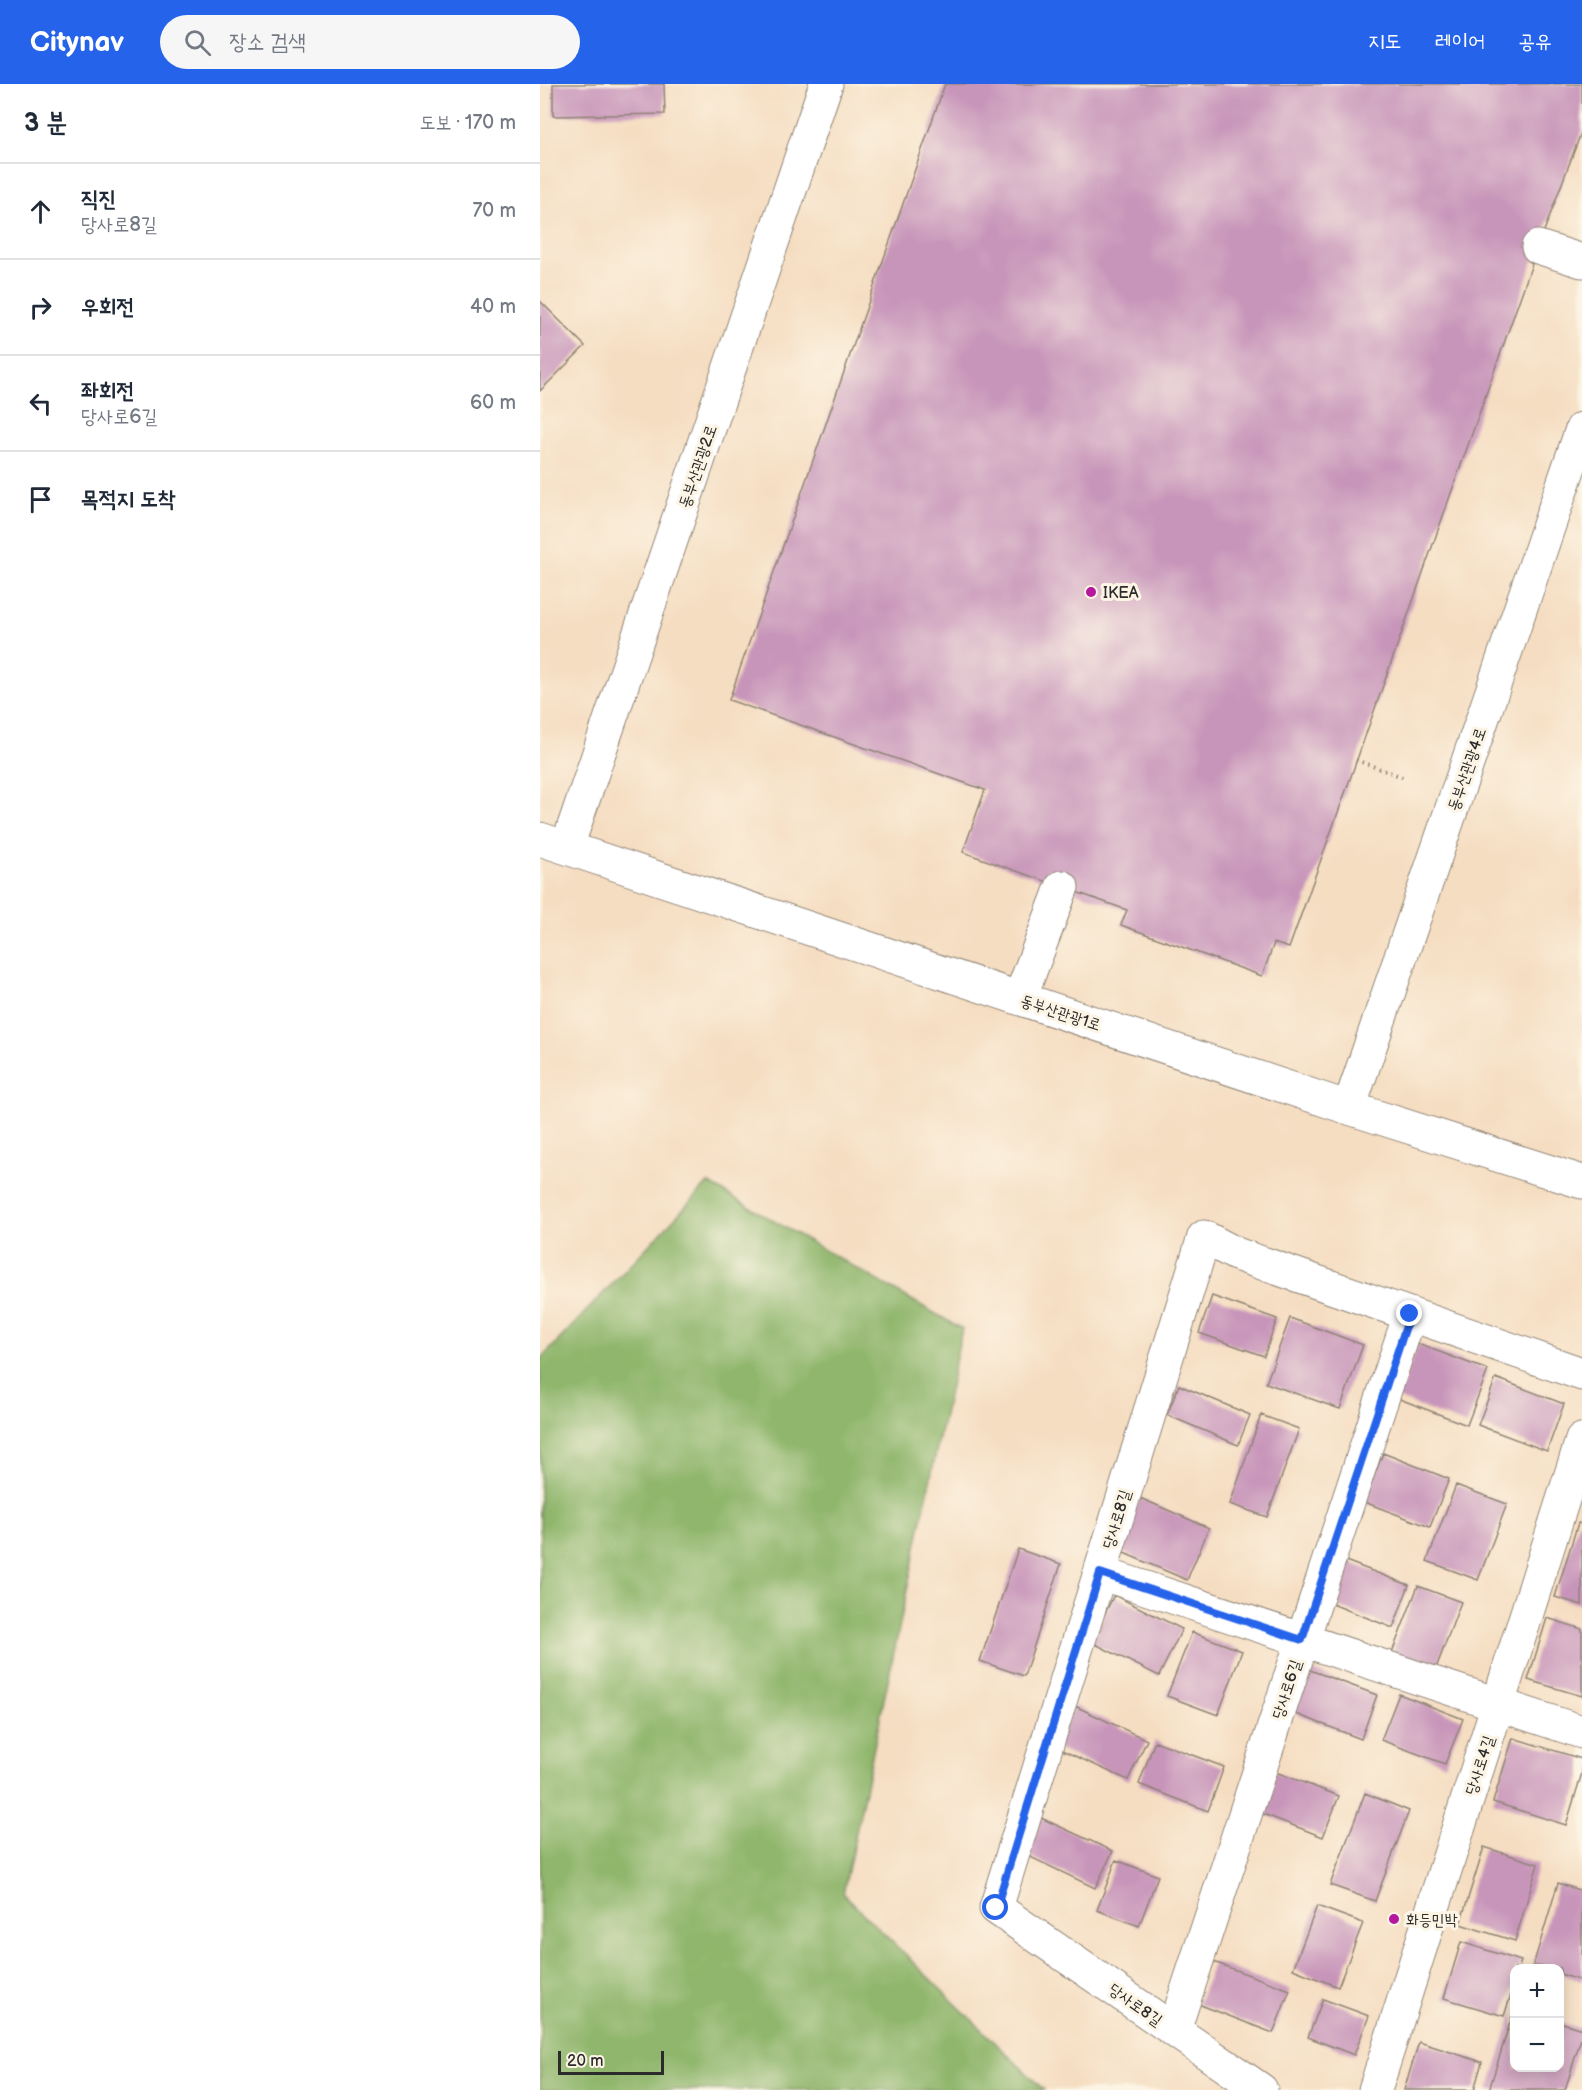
<!DOCTYPE html>
<html lang="ko">
<head>
<meta charset="utf-8">
<style>
	body { margin:0; font-family:"Balsamiq Sans","Poor Story",sans-serif; background:#f6f6f7; color:#1f2937 }
	.controls { position:absolute; right:18px; bottom:18px; display:grid; overflow:hidden; border-radius:12px; box-shadow:0 3px 15px #0003 }
	.controls button { width:54px; height:54px; display:grid; place-items:center; padding:0; border:0; border-bottom:2px solid #e0e1e3; background:#fff; color:#1f2937; font:30px sans-serif }
	.scale { position:absolute; left:18px; bottom:15px; width:106px; box-sizing:border-box; padding-left:6px; border:3px solid #2b2b2b; border-top:0; font-size:16px; line-height:21px; white-space:nowrap; color:#2b2b2b; -webkit-text-stroke:4px #fcf5e5; paint-order:stroke }
	.stop { position:absolute; width:18px; height:18px; margin:-14px; border:4px solid #2563eb; border-radius:50%; background:#fff }
	.stop.end { background:#2563eb; border-color:#fff; box-shadow:0 2px 6px #0008 }
	.list { margin:0; padding:0; list-style:none }
	h2 { display:flex; justify-content:space-between; align-items:center; height:78px; margin:0; padding:0 24px; font-size:26px }
	h2 small { font-size:20px; font-weight:400; color:#747a83 }
	.list li { display:grid; grid-template-columns:39px 1fr auto; gap:18px; align-items:center; box-sizing:border-box; height:96px; padding:0 24px; border-top:2px solid #e0e1e3 }
	.list b { display:block; font-size:22px; white-space:nowrap }
	.list p { margin:0; font-size:20px; white-space:nowrap; color:#747a83 }
	.list em { font-size:20px; font-style:normal; color:#747a83 }
	.icon { flex:none; width:33px; height:33px; fill:none; stroke:currentColor; stroke-width:2; stroke-linecap:round; stroke-linejoin:round }
	.map { position:relative; flex:none; width:1042px; height:2006px; overflow:hidden }
	header { display:flex; align-items:center; gap:36px; box-sizing:border-box; height:84px; padding:0 30px; background:#2563eb; color:#fff }
	header strong { font-size:28px }
	nav { display:flex; gap:33px; margin-inline-start:auto; font-size:21px }
	.search { width:420px; height:54px; background:#f6f6f7; display:flex; align-items:center; gap:15px; box-sizing:border-box; padding:0 21px; border-radius:33px; color:#747a83; font-size:22px }
	main { display:flex }
	aside { flex:1; background:#fff }
	.map>svg:first-child { display:block }
</style>
</head>
<body>
<header>
<strong>Citynav</strong>
<div class="search"><svg class="icon" aria-label="search" viewBox="0 0 24 24"><circle cx="10" cy="10" r="6"/><path d="M15 15l6 6"/></svg>장소 검색</div>
<nav><a>지도</a><a>레이어</a><a>공유</a></nav>
</header>
<main>
<aside>
<h2>3 분<small>도보 · 170 m</small></h2>
<ul class="list">
<li><svg class="icon" aria-label="ahead" viewBox="0 0 24 24"><path d="M12 20V5M6 11l6-6 6 6"/></svg><div><b>직진</b><p>당사로8길</p></div><em>70 m</em></li>
<li><svg class="icon" aria-label="right" viewBox="0 0 24 24"><path d="M7 20v-9h11M14 6l5 5-5 5"/></svg><div><b>우회전</b></div><em>40 m</em></li>
<li><svg class="icon" aria-label="left" viewBox="0 0 24 24"><path d="M17 20v-9H6M10 6l-5 5 5 5"/></svg><div><b>좌회전</b><p>당사로6길</p></div><em>60 m</em></li>
<li><svg class="icon" aria-label="arrive" viewBox="0 0 24 24"><path d="M6 21V4h12l-3 4 3 4H6"/></svg><div><b>목적지 도착</b></div></li>
</ul>
</aside>
<div class="map">
<svg width="1042" height="2006" viewBox="0 0 1042 2006">
	<rect width="100%" height="100%" fill="#fcf5e5"/>
	<filter id="ink" filterUnits="userSpaceOnUse"><feTurbulence type="fractalNoise" baseFrequency=".0167" numOctaves="2"/><feDisplacementMap in="SourceGraphic" scale="12" xChannelSelector="R" yChannelSelector="G"/><feConvolveMatrix kernelMatrix="1 2 1 2 8 2 1 2 1" color-interpolation-filters="sRGB"/></filter>
	<filter id="wash" filterUnits="userSpaceOnUse"><feTurbulence type="fractalNoise" baseFrequency=".008" numOctaves="4" result="noise"/><feDisplacementMap in="SourceGraphic" scale="24" xChannelSelector="R" yChannelSelector="G"/><feGaussianBlur stdDeviation="1.35" result="paint"/><feColorMatrix in="noise" values="0 0 0 0 0 0 0 0 0 0 0 0 0 0 0 0 0 1.4 0 .05"/><feComposite in="paint" operator="in"/></filter>
	<g filter="url(#wash)">
		<rect width="100%" height="100%" fill="#f5ddc1"/>
		<path fill="#8fb66c" stroke="#5d704c" stroke-width="1.5" d="M168 1099 422 1245 303 1810 504 2006H0V1276Z"/>
		<g id="blocks">
			<path fill="#c895ba" d="M13 0H124L125 30 13 32Z
				M405 0H1042V46L998 163 809 698 749 864 734 859 722 892 581 841 587 826 423 768 445 706 189 616Z
				M0 217 45 262 0 307Z
				M672 1212 737 1235 724 1272 659 1249Z
				M750 1234 823 1261 800 1325 726 1299Z
				M878 1260 948 1286 927 1341 857 1314Z
				M956 1294 1024 1320 1007 1367 938 1341Z
				M639 1301 710 1331 698 1361 627 1331Z
				M721 1331 759 1345 727 1433 690 1420Z
				M843 1369 909 1395 890 1443 824 1418Z
				M916 1401 967 1420 938 1496 887 1477Z
				M600 1414 669 1444 647 1496 577 1466Z
				M1038 1439 1042 1440V1521L1015 1513Z
				M478 1465 521 1480 484 1592 440 1577Z
				M803 1476 869 1501 853 1544 787 1518Z
				M878 1502 921 1518 895 1587 851 1571Z
				M574 1511 642 1545 619 1592 551 1558Z
				M1007 1534 1042 1545V1612L988 1596Z
				M652 1548 702 1567 678 1631 627 1612Z
				M762 1583 837 1611 821 1655 746 1626Z
				M859 1610 923 1635 905 1680 841 1656Z
				M535 1622 607 1656 588 1696 515 1663Z
				M973 1654 1042 1675V1689L1026 1741 953 1718Z
				M615 1657 684 1683 668 1727 599 1700Z
				M733 1687 799 1712 783 1753 718 1728Z
				M825 1709 869 1727 835 1817 790 1801Z
				M501 1734 573 1767 555 1804 484 1770Z
				M944 1763 998 1780 975 1857 920 1840Z
				M576 1776 618 1792 599 1842 557 1826Z
				M1018 1799 1042 1807V1897L1020 1890V1884L993 1882Z
				M777 1822 823 1839 798 1903 753 1885Z
				M921 1858 981 1877 979 1884H975V1899L964 1932 904 1914Z
				M674 1878 750 1906 733 1949 658 1920Z
				M783 1915 829 1932 814 1971 768 1953Z
				M974 1926 975 1984H1020V1938L1042 1945V1951L1025 2006H949Z
				M879 1958 942 1978 934 2006H864Z"/>
		</g>
	</g>
	<g filter="url(#ink)">
		<use href="#blocks" fill-opacity="0" stroke="#908476" stroke-width="1.5"/>
		<g fill="none" stroke-linecap="round" stroke-linejoin="round">
			<g stroke="#908476" stroke-width="35">
				<path id="minor" d="M998 163 1042 177
					M0 755 809 1024 1042 1098
					M27 763 286 0
					M480 914 522 803
					M809 1024 1042 345
					M560 1489 1042 1648
					M634 1946 870 1230
					M721 2006 456 1824 664 1153 696 1170 1042 1290
					M835 2006 1042 1356"/>
			</g>
			<path stroke="#908476" stroke-width="4" stroke-dasharray="1.5 4.5" stroke-linecap="butt" d="M816 676 865 694"/>
			<use href="#minor" stroke="#fff" stroke-width="33"/>
		</g>
	</g>
	<g fill="none" stroke-linecap="round" stroke-linejoin="round" filter="url(#ink)">
		<path stroke="#2563eb" stroke-width="8" d="M456 1824 560 1489 762 1556 870 1230"/>
	</g>
	<g fill="#b5179e" stroke="#fcf5e5" stroke-width="2">
		<circle cx="551" cy="508" r="6"/>
		<circle cx="854" cy="1835" r="6"/>
	</g>
	<g text-anchor="middle" stroke-width="6" stroke-linejoin="round" paint-order="stroke">
		<g font-size="16" fill="#2b2b2b" stroke="#fcf5e5">
			<text transform="translate(157 382) rotate(-71)" y="6">동부산관광2로</text>
			<text transform="translate(926 685) rotate(-71)" y="6">동부산관광4로</text>
			<text transform="translate(521 928) rotate(18)" y="6">동부산관광1로</text>
			<text transform="translate(576 1435) rotate(-73)" y="6">당사로8길</text>
			<text transform="translate(746 1605) rotate(-72)" y="6">당사로6길</text>
			<text transform="translate(939 1681) rotate(-72)" y="6">당사로4길</text>
			<text transform="translate(596 1920) rotate(35)" y="6">당사로8길</text>
		</g>
		<g font-size="16" fill="#2b2b2b" stroke="#fcf5e5" text-anchor="start">
			<text x="563" y="514">IKEA</text>
			<text x="866" y="1841">화등민박</text>
		</g>
	</g>
</svg>
<div class="controls">
<button>+</button>
<button>−</button>
</div>
<div class="scale">20 m</div>
<div class="stop" style="left:456px;top:1824px"></div>
<div class="stop end" style="left:870px;top:1230px"></div>
</div>
</main>
</body>
</html>
